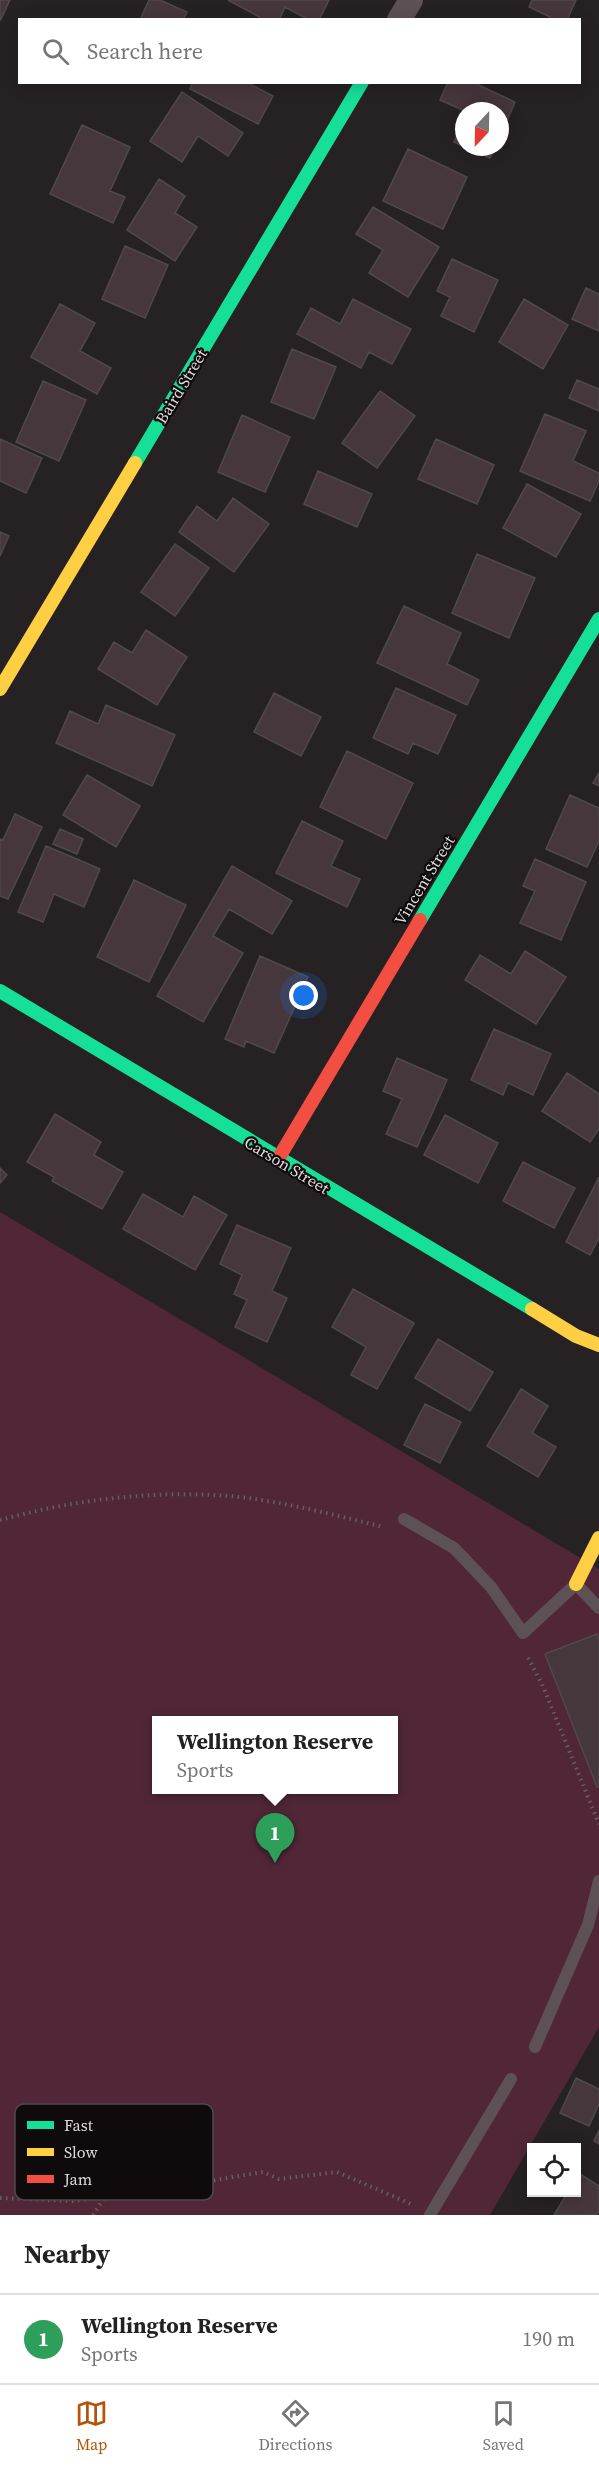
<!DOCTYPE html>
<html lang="en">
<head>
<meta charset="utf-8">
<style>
	body { margin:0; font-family:"Source Serif 4",serif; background:#f2f2f2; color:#222 }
	.controls { position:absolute; right:18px; bottom:18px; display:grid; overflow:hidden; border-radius:0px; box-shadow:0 3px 15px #0003 }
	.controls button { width:54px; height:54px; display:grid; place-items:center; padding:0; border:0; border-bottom:2px solid #e0e0e0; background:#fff; color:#222; font:30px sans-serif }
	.compass { position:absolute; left:455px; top:102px; width:54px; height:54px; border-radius:50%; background:#fff; box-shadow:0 3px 15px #0003; rotate:202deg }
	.you { position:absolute; left:304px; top:996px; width:21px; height:21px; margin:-15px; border:4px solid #fff; border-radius:50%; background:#1a73e8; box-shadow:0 0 0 9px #1a73e833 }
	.badge { display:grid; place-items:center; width:39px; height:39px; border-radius:50%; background:#b45309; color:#fff; font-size:20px; font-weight:700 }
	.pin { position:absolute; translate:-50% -50px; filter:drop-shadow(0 2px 3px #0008) }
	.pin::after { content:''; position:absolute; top:32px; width:21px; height:18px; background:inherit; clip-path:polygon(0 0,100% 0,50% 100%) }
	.popup { position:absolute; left:152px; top:1716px; width:246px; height:78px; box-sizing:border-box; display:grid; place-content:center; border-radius:0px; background:#fff; filter:drop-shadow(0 2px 4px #0005); font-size:20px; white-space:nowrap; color:#767676 }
	.popup b { font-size:22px; color:#222 }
	.popup::after { content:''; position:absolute; left:50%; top:100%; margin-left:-12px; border:12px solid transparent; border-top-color:#fff }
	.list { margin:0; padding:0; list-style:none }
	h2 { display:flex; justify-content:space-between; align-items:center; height:78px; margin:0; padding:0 24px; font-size:26px }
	h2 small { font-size:20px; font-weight:400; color:#767676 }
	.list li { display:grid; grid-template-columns:39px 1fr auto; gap:18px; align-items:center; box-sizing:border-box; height:90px; padding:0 24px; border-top:2px solid #e0e0e0 }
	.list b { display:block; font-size:22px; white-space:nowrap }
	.list p { margin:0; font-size:20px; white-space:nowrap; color:#767676 }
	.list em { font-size:20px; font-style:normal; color:#767676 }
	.icon { flex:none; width:33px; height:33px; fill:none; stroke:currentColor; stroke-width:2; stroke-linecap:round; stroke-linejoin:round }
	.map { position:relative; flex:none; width:599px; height:2215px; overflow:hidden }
	.search { position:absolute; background:#fff; box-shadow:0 3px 15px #0003; left:18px; right:18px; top:18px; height:66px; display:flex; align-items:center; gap:15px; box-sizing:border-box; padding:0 21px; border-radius:0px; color:#767676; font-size:22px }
	.sheet { height:168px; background:#fff }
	nav { display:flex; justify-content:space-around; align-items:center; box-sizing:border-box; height:84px; border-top:2px solid #e0e0e0; background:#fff; font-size:16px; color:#767676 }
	nav a { display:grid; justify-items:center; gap:3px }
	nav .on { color:#b45309 }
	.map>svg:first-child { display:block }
</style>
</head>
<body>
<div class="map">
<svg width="599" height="2215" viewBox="0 0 599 2215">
	<rect width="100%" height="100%" fill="#262223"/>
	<path fill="#512737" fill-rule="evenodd" d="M0 1212 599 1569V2027L490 2215H0ZM156 1720H394V1790H156Z"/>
	<path fill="#46373d" stroke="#4e4a4b" stroke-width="1.5" d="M0 0H10L0 21Z
		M149 0H160L187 12 183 20H140Z
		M228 0H329L319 20H309L285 7 279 20H265Z
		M532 0H576L567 20H556L529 7Z
		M193 82H246L273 96 258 124 190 89Z
		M448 82H472L515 102 500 137V111H465L440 100Z
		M182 92 243 133 228 156 198 136 182 162 150 141Z
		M464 120V147L454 142Z
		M82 125 130 147 110 191 125 197 113 223 50 194Z
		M465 147H495L490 158Z
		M408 149 467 177 443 229 383 201Z
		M159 179 185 196 175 213 197 227 175 261 127 230Z
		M373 207 439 247 408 297 369 273 383 250 356 234Z
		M125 246 168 265 145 318 102 299Z
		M452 259 498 280 474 332 441 316 450 297 437 291Z
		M586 288 599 294V331L572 319Z
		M353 299 411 329 392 364 369 352 361 368 297 334 311 308 340 324Z
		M524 299 568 325 543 369 499 342Z
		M60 304 95 323 80 351 111 368 97 394 31 357Z
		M292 349 336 367 314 419 271 402Z
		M577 380 599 389V411L569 398Z
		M43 381 86 400 59 461 16 442Z
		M380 391 415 416 377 468 342 443Z
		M545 414 586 431 573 461 599 473V481L590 501 520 471Z
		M242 415 290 437 265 492 218 472Z
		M0 439 42 458 26 493 0 481Z
		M436 439 494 465 477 504 418 479Z
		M318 471 372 494 357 527 304 504Z
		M527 484 581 514 556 557 503 528Z
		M233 498 269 524 234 572 179 532 197 506 217 521Z
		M0 532 9 536 0 556Z
		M175 544 209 568 175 616 141 592Z
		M477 554 535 578 509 638 452 613Z
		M404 606 461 633 447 664 479 680 467 705 377 663Z
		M146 630 187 657 157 705 98 669 114 642 132 653Z
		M396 688 456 715 438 754 413 743 408 754 373 738Z
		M274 693 321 717 301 756 254 732Z
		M106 705 175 735 152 786 56 743 70 711 98 724Z
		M347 751 413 783 386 839 320 807Z
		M599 773V786L593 783Z
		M87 775 140 806 116 847 63 815Z
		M570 795 599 808V841L587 867 546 849Z
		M15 814 42 827 8 899 0 896V839L3 840Z
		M302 821 343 841 331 866 360 879 347 907 276 873Z
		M60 829 83 839 77 854 53 844Z
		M46 846 100 869 84 907 54 894 43 922 18 912Z
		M535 859 586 882 561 940 520 923 535 891 523 886Z
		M232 866 292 901 272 934 229 909 213 936 243 953 203 1022 157 996Z
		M134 880 186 905 149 982 97 957Z
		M525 951 566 977 536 1024 465 980 480 955 511 974Z
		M260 956 308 977 274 1053 246 1041 244 1047 225 1039Z
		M494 1029 551 1054 533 1095 508 1083 503 1095 471 1080Z
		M397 1058 447 1080 417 1147 386 1134 402 1099 383 1091Z
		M567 1073 599 1094V1129L590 1142 542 1111Z
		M55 1114 101 1142 94 1155 123 1172 102 1209 52 1181 54 1177 27 1162Z
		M445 1115 498 1143 478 1183 424 1155Z
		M523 1162 575 1188 554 1228 503 1201Z
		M0 1168 7 1175 0 1183Z
		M599 1177V1238L590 1255 566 1242Z
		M143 1194 183 1217 194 1196 227 1215 195 1270 123 1229Z
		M237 1225 291 1248 272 1291 287 1298 267 1342 235 1327 247 1300 234 1294 242 1275 220 1264Z
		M353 1289 414 1323 377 1389 351 1375 366 1347 332 1327Z
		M438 1339 493 1372 470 1411 415 1378Z
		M521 1389 548 1406 532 1433 556 1447 538 1477 487 1446Z
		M425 1404 461 1422 440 1463 404 1445Z
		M597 1634 599 1639V1787H597L545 1654Z
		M576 2078 599 2089V2104L589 2126 560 2113Z
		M599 2130V2144L594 2141Z
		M580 2174 599 2186V2211L596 2215H554L568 2192H576V2180Z"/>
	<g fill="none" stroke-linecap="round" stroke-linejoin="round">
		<path stroke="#655f61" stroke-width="4" stroke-dasharray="1.5 4.5" stroke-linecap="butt" d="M0 1520C77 1499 160 1489 240 1497 288 1503 336 1515 383 1527
			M528 1658 542 1684 599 1824
			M0 2198 74 2201 104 2197
			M93 2215 105 2197 134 2190 174 2187 263 2172 279 2179 337 2172 411 2204"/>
		<path stroke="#5c5255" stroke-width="12" d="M404 1519 454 1548 491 1587 523 1633 576 1584 599 1608
			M535 2047 588 1925 599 1881
			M430 2215 511 2079"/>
		<path stroke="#5c5255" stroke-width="24" d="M399 20 411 0"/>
		<path stroke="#16e098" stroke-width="14" d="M135 463 362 82
			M420 920 599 619
			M0 991 532 1309"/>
		<path stroke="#ffcf43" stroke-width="14" d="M0 689 135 463
			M532 1309 576 1336 599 1345
			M576 1584 599 1538"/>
		<path stroke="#f24e42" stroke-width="14" d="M278 1159 420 920"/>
	</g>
	<g text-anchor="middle" stroke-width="4.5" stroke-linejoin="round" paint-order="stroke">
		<g font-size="16" fill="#dfd9db" stroke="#0f0b0c">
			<text transform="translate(181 386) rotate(-59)" y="6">Baird Street</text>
			<text transform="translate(424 880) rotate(-59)" y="6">Vincent Street</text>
			<text transform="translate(287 1165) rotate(31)" y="6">Carson Street</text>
		</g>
	</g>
	<rect x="15" y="2104" width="198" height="96" rx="9" fill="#0f0b0c" stroke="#4d494a" stroke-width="1.5"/>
	<rect x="27" y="2121" width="27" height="8" fill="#16e098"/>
	<rect x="27" y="2148" width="27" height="8" fill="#ffcf43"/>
	<rect x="27" y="2175" width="27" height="8" fill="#f24e42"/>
	<g font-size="16" fill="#dfd9db">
		<text x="64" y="2131">Fast</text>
		<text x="64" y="2158">Slow</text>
		<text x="64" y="2185">Jam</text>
	</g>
</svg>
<div class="controls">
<button><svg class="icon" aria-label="locate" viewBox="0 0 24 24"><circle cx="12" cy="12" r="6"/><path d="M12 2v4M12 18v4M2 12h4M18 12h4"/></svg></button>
</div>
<svg class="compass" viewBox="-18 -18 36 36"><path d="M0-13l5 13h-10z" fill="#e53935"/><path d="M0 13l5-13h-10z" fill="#767676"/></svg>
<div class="you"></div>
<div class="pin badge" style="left:275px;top:1863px;background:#2e9e5b">1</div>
<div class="popup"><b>Wellington Reserve</b>Sports</div>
<div class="search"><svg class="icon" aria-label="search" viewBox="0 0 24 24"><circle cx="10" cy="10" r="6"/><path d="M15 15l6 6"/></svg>Search here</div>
</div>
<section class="sheet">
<h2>Nearby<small></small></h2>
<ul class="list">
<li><span class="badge" style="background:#2e9e5b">1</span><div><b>Wellington Reserve</b><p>Sports</p></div><em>190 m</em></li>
</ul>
</section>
<nav>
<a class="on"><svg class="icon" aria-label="map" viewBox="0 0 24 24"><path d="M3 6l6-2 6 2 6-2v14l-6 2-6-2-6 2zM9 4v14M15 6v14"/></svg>Map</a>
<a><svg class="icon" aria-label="directions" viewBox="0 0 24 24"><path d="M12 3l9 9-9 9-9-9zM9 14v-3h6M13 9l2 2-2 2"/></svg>Directions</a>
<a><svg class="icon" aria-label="saved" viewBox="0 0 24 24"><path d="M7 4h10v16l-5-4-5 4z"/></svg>Saved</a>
</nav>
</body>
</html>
